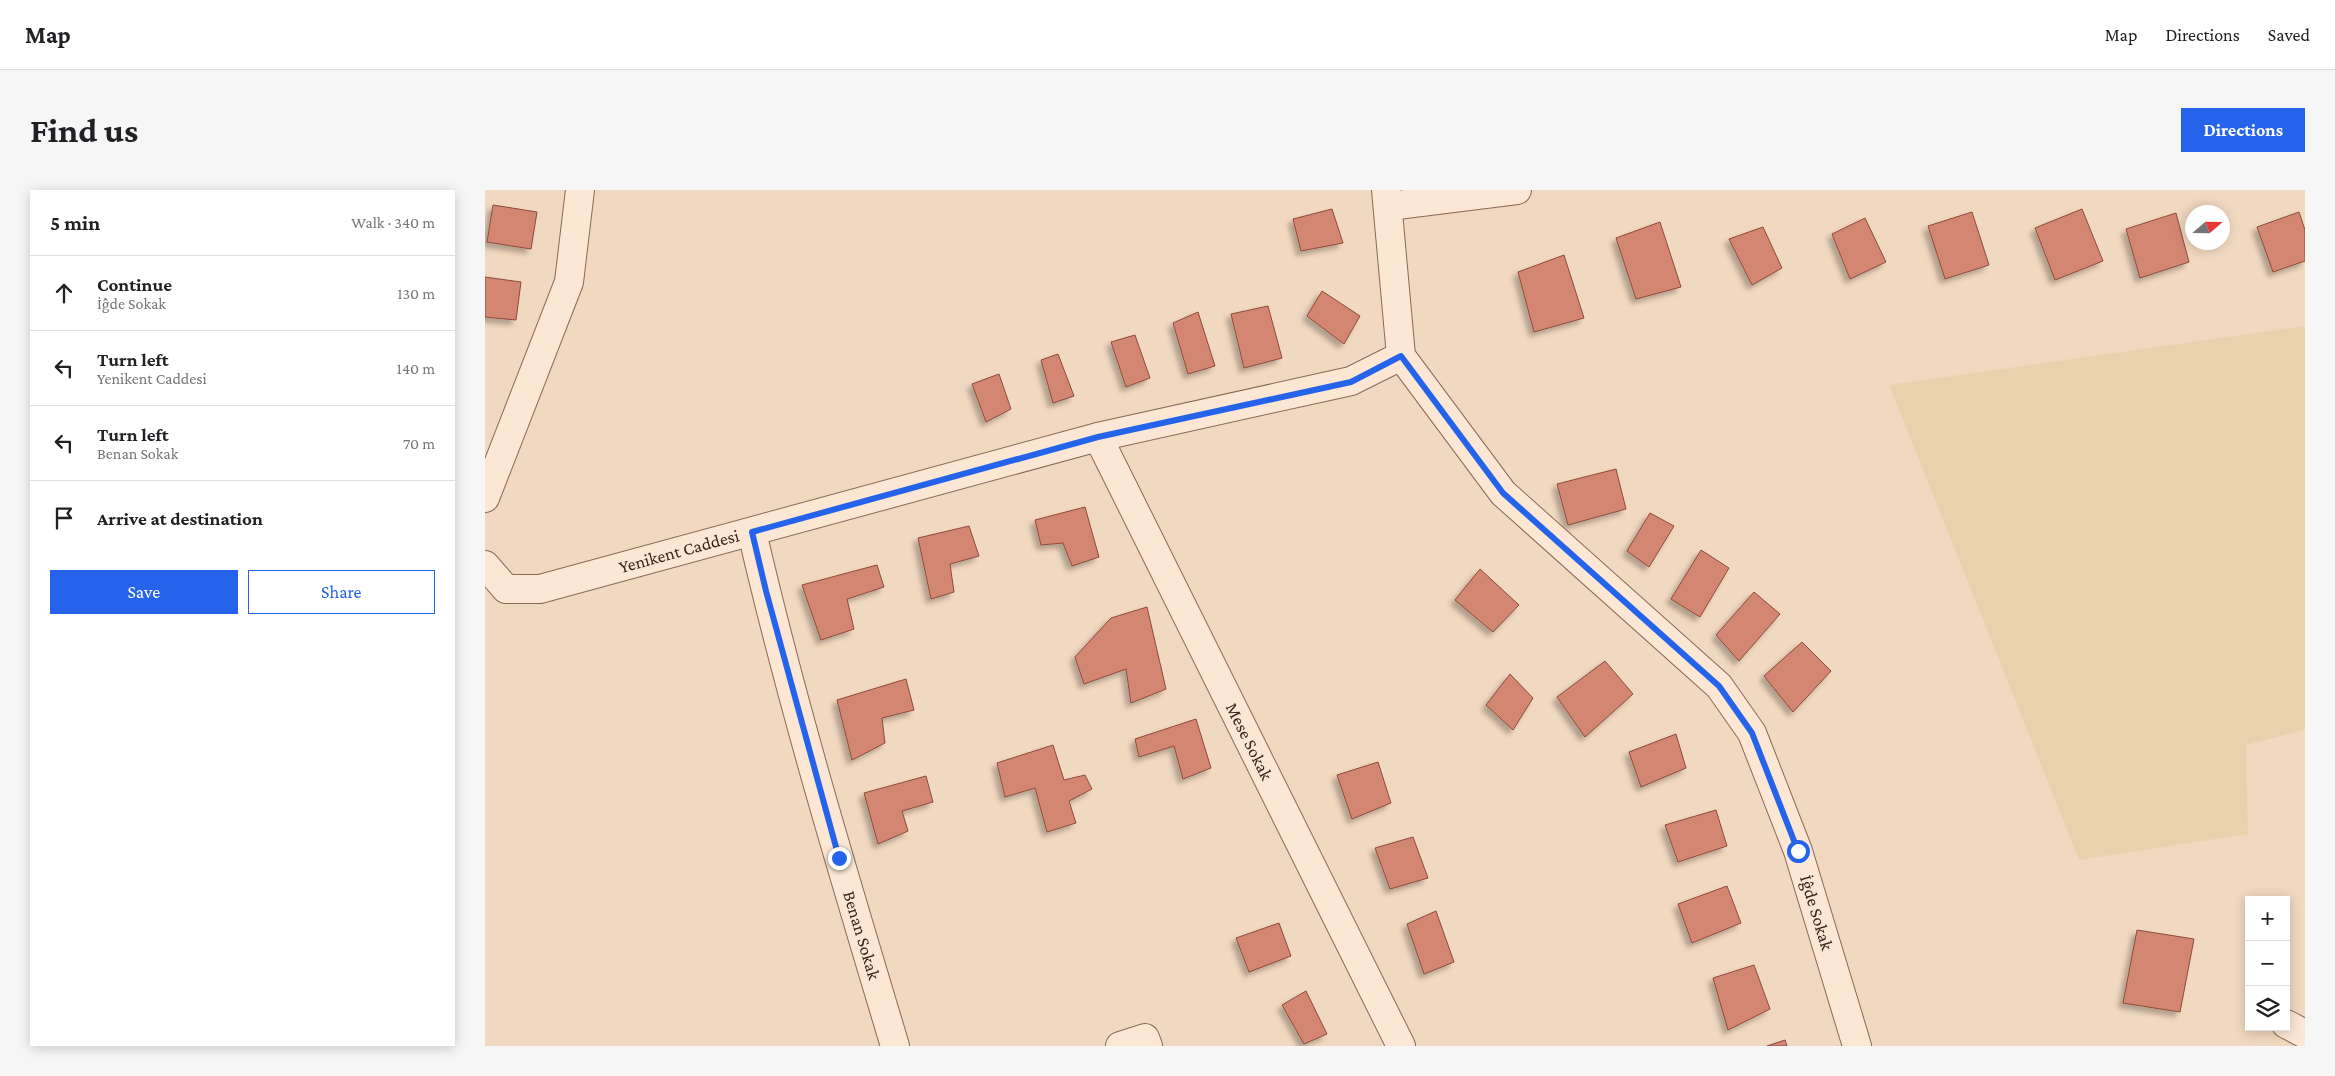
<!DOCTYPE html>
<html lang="en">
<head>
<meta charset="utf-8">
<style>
	body { margin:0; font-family:"Crimson Pro",serif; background:#f6f6f6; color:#202124 }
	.controls { position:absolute; right:15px; bottom:15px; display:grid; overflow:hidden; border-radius:0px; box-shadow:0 2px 12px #0003 }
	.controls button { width:45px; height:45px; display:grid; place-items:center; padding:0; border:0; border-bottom:1px solid #e0e0e0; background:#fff; color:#202124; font:25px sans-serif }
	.compass { position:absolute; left:1700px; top:15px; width:45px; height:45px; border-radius:50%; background:#fff; box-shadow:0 2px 12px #0003; rotate:70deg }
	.stop { position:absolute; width:15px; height:15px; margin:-11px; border:4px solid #2563eb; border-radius:50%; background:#fff }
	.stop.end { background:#2563eb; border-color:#fff; box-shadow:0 1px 5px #0008 }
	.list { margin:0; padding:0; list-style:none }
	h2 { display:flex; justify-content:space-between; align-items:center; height:65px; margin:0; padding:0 20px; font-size:21px }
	h2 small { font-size:16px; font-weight:400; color:#757577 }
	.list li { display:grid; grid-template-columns:32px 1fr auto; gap:15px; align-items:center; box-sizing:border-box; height:75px; padding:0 20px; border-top:1px solid #e0e0e0 }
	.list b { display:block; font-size:19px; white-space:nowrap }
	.list p { margin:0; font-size:16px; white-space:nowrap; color:#757577 }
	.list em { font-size:16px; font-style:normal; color:#757577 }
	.actions { display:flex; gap:10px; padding:15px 20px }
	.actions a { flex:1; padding:11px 0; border:1px solid #2563eb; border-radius:0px; text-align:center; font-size:18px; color:#2563eb }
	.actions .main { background:#2563eb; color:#fff }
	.icon { flex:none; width:28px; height:28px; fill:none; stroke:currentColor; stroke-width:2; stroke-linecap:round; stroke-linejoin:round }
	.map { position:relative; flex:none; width:1820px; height:856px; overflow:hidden; border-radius:0px }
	header { display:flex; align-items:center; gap:30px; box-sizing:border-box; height:70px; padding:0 25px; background:#fff; border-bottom:1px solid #e0e0e0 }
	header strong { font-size:24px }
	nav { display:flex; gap:28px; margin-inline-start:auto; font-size:18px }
	.intro { display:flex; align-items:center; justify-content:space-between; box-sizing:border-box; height:120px; padding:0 30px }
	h1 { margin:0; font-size:35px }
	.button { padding:12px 22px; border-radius:0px; background:#2563eb; color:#fff; font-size:18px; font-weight:700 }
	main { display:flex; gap:30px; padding:0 30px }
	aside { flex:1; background:#fff; border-radius:0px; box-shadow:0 2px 12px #0003 }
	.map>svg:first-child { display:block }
</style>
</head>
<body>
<header>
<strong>Map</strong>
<nav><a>Map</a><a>Directions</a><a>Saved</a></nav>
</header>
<div class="intro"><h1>Find us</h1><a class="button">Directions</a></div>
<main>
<aside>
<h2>5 min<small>Walk · 340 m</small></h2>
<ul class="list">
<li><svg class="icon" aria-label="ahead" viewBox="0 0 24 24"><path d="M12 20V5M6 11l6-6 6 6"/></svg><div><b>Continue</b><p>İĝde Sokak</p></div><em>130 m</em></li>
<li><svg class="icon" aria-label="left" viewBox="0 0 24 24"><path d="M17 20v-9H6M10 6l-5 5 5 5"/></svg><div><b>Turn left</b><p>Yenikent Caddesi</p></div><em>140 m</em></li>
<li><svg class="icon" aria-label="left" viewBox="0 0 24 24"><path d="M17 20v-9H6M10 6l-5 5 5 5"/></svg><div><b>Turn left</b><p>Benan Sokak</p></div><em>70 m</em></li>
<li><svg class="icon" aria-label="arrive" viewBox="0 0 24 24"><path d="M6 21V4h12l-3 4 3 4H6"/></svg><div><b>Arrive at destination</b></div></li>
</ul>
<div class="actions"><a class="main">Save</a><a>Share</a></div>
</aside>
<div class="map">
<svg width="1820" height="856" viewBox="0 0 1820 856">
	<defs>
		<filter id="shadow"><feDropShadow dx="-4.5" dy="4.5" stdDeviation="2.5" flood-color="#0004"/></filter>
	</defs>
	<rect width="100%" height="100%" fill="#f1d8c0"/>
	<path fill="#e8d2ad" d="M1820 136V540L1761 555 1763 644 1594 670 1404 195Z"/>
	<path fill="#d38773" stroke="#8d4a3a" filter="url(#shadow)" d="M8 15 52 22 46 59 2 52Z
		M847 19 858 53 816 61 808 29Z
		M1597 19 1618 71 1570 90 1550 38Z
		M1487 22 1504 75 1460 89 1443 36Z
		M1814 22 1820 40V71L1788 82 1772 37Z
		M1691 23 1704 72 1655 88 1641 39Z
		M1380 28 1401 72 1365 89 1347 44Z
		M1175 32 1196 97 1151 109 1131 48Z
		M1278 37 1297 78 1267 95 1244 49Z
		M1079 65 1099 128 1049 142 1033 82Z
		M0 87 36 92 31 130 0 127Z
		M837 101 875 126 859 154 822 126Z
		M783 116 797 168 759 178 746 124Z
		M713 122 730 176 703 184 688 133Z
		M650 145 665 188 641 197 626 152Z
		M573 164 589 206 568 213 556 170Z
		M514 184 526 219 501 232 487 194Z
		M1131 279 1141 319 1083 335 1072 294Z
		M600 317 614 367 587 376 578 353 556 355 550 330Z
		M1165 323 1189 336 1164 377 1142 361Z
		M484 336 494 366 465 374 469 402 446 409 433 348Z
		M1216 360 1244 378 1215 427 1186 409Z
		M392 375 399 397 362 409 369 439 336 450 317 395Z
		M995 379 1034 415 1008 442 970 410Z
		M1269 402 1295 424 1254 471 1231 445Z
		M662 417 681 499 646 513 641 479 599 494 590 467 626 428Z
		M1317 452 1346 481 1308 522 1279 486Z
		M1120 471 1148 504 1100 547 1072 507Z
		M1025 484 1048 508 1028 540 1001 515Z
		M421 489 429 520 397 528 400 553 367 570 352 510Z
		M711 529 726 578 698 589 689 556 654 567 650 549Z
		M1191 544 1201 578 1156 597 1144 562Z
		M568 555 579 590 600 585 607 599 584 611 591 633 562 642 550 598 520 607 512 573Z
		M893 572 906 613 867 629 852 585Z
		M441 586 448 612 417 621 423 641 393 654 379 603Z
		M1231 620 1242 656 1193 672 1180 635Z
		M928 647 943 688 905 699 890 658Z
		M1242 696 1256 733 1207 753 1193 714Z
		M951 721 969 772 939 784 922 734Z
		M794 733 806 766 764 782 751 748Z
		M1652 740 1709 749 1695 822 1638 813Z
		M1269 775 1285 819 1243 840 1228 788Z
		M821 801 842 844 819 854 797 815Z
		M1300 850 1302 856H1282Z"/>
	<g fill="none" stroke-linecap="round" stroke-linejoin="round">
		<g stroke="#8c6857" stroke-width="30">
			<g id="minor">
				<path d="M901 0 916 166"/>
				<path d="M904 16 1032 0"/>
				<path id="s1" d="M916 166 1018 303 1234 496 1267 543 1313 661 1372 856"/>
				<path id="s2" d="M613 247 916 856"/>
				<path d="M0 308 84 92 95 0"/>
				<path id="s3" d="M267 342C307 515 359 686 410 856"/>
				<path id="s4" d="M0 375 21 399H55L613 247 866 191 916 166"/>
				<path d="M1801 834 1820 844"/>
				<path d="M635 856 660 848 663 856"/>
			</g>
		</g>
		<use href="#minor" stroke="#fbe7d4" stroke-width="28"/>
	</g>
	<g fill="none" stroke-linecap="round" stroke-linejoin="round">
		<path stroke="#2563eb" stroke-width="6" d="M354 668 281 401 267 342 613 247 866 192 916 166 1018 303 1234 496 1267 543 1313 661"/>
	</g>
	<g text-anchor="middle" stroke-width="4.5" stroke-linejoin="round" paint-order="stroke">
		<g font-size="18" fill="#3b241c" stroke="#f8e4d1">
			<text dy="6" stroke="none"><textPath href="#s4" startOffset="210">Yenikent Caddesi</textPath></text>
			<text dy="6" stroke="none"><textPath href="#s2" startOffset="340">Mese Sokak</textPath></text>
			<text dy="6" stroke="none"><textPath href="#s1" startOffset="709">İĝde Sokak</textPath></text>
			<text dy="6" stroke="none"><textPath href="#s3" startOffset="418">Benan Sokak</textPath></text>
		</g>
	</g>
</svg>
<div class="controls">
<button>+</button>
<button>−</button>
<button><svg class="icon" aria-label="layers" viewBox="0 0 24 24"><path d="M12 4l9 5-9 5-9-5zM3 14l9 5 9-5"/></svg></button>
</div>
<svg class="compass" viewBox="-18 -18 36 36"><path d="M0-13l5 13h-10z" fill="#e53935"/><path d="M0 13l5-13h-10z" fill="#757577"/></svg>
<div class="stop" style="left:1313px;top:661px"></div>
<div class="stop end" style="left:354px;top:668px"></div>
</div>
</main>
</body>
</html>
